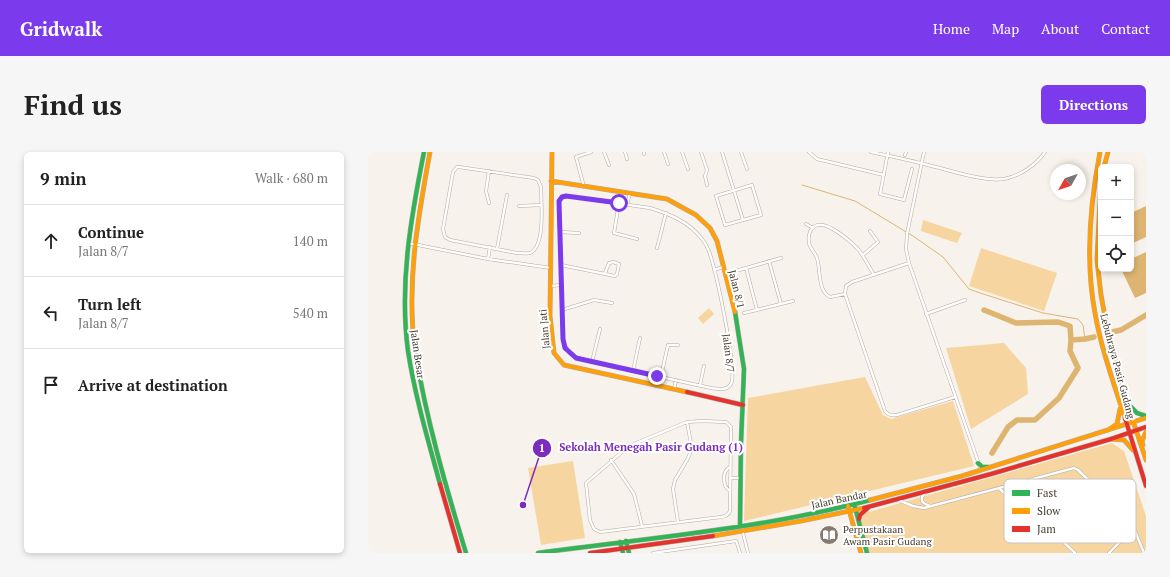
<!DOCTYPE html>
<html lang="en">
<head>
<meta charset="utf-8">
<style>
	body { margin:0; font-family:"PT Serif",serif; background:#f6f6f6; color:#222 }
	.controls { position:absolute; right:12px; top:12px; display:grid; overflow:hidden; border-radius:6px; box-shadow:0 2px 6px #0003 }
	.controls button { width:36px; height:36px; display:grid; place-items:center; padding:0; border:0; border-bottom:1px solid #e0e0e0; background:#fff; color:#222; font:20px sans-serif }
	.compass { position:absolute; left:682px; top:12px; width:36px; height:36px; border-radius:50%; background:#fff; box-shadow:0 2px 6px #0003; rotate:230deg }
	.stop { position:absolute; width:12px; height:12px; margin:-9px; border:3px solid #7c3aed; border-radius:50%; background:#fff }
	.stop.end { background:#7c3aed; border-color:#fff; box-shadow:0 1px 4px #0008 }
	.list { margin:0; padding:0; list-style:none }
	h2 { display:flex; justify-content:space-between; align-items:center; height:52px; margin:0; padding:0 16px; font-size:17px }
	h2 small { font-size:13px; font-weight:400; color:#767676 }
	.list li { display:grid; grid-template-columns:26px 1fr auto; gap:12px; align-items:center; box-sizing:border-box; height:72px; padding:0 16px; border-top:1px solid #e0e0e0 }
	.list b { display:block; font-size:15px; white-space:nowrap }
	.list p { margin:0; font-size:13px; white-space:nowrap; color:#767676 }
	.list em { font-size:13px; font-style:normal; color:#767676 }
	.icon { flex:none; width:22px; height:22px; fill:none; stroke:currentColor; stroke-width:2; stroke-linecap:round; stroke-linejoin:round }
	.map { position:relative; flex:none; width:778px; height:401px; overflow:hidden; border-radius:6px }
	header { display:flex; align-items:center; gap:24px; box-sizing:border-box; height:56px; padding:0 20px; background:#7c3aed; color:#fff }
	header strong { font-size:19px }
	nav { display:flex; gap:22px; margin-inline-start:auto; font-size:14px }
	.intro { display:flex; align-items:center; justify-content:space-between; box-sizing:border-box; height:96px; padding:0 24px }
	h1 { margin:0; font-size:28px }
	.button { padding:10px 18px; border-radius:6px; background:#7c3aed; color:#fff; font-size:14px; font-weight:700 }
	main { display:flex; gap:24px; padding:0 24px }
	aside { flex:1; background:#fff; border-radius:6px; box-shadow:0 2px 6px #0003 }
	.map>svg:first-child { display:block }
</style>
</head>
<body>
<header>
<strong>Gridwalk</strong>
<nav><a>Home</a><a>Map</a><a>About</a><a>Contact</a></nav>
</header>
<div class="intro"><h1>Find us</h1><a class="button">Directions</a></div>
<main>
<aside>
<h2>9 min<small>Walk · 680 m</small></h2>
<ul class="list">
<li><svg class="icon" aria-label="ahead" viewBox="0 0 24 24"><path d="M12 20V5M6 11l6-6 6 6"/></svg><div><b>Continue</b><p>Jalan 8/7</p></div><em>140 m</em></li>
<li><svg class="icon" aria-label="left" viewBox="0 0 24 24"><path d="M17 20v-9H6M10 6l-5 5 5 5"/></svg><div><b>Turn left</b><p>Jalan 8/7</p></div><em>540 m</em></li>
<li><svg class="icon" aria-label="arrive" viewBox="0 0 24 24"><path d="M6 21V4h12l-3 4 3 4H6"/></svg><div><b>Arrive at destination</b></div></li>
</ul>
</aside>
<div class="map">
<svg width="778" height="401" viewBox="0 0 778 401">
	<rect width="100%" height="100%" fill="#f7f2eb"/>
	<path fill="#f6d5a1" d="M555 68 594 81 589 91 553 79Z
		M613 96 689 121 676 159 601 134Z
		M341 156 346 162 335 172 330 166Z
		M636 191 658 216 660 242 603 277 578 196Z
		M497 225 515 263 523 267 585 249 606 314 376 369 380 246Z
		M744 291 756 299 778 364V401H501L492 367 497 361Z
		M205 309 217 386 173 393 160 316Z"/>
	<path fill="#ddb470" d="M778 54V85L763 92V61Z
		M778 100V141L767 146 753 117H763V107Z"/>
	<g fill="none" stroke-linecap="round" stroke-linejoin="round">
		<path stroke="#ddb470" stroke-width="1" d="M434 33 487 49 545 84 575 105 601 137 612 141 675 161 710 167 715 173 717 187"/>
		<path stroke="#ddb470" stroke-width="5.5" d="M616 158 648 171 690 170 702 174 703 188
			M744 180 753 178 778 163
			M624 301 640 275 649 268H667L691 246 710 216 702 199 703 188 717 187 726 185"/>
		<g stroke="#b1aba2" stroke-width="3.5">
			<path id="street" d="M236 0 241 13
				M257 0 259 7
				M276 0V2
				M296 0 300 12
				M314 0 320 17
				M333 0 339 18 337 24 339 33
				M354 0 375 68
				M373 0 379 17
				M441 0 449 7 516 23
				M503 0C522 4 541 8 560 13 581 18 615 30 636 27 652 24 668 13 677 0
				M520 0 512 42 536 48 544 17
				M556 0 539 82 538 97 541 111 613 318
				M537 3 538 0
				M89 15H91L166 26 170 28 173 35C173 50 178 94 162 101 158 102 154 101 149 101L82 88 77 85 75 77 85 20Z
				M384 33 393 63 357 73 348 44Z
				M216 35 208 5 223 0
				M199 44 282 56C302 62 321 70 334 87 339 93 342 101 344 109 349 126 370 220 363 232 359 239 350 237 343 236L224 210C208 206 199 204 195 187L191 51 194 45Z
				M121 51 118 39 121 19
				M251 51 246 81 269 87
				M259 53 262 41
				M151 54 173 53
				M438 72 445 76
				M192 80 211 81
				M40 91 120 107 183 116
				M289 96 298 61
				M129 97 139 43
				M495 103 510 90 502 79
				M120 107 122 95
				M401 109 413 152
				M541 111 484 130 478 134 477 142 517 259C520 263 524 264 529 263L587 245
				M193 113 247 124 249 122 251 112 245 110 241 111 237 121
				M378 116 389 158
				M346 118 355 115
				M357 122 413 106
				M182 134 194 133
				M477 142 462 145C449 138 453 118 449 106 445 97 439 95 441 83 447 57 481 88 490 97 496 105 501 114 506 123
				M194 158 226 148 244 151
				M376 161 425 149
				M558 162 597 148
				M224 210 232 177
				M265 219 272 186
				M293 224 300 193H310
				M332 233 336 214
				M306 237 308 228
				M334 269 358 270 363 275 362 359C359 366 352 365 345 366L232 380 226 377 222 368 218 331 261 294 319 270Z
				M243 308 266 342 274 374
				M362 326H373
				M631 336 636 341 676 378 682 377 707 401
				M362 339C354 334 354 319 362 315
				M557 341 554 345C553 351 557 352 562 354
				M530 348 545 354 556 356 706 316 710 318 763 369 776 401
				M310 370 305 337 307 328 319 308 324 297 319 270
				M375 381 380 401
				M285 401 368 389 369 391 372 401
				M741 401 766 375"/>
		</g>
		<g stroke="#b1aba2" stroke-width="5">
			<path id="fast" d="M56 0C43 65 31 132 40 199 47 244 60 288 72 332
				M367 160 376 217 373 291 372 374
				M47 198C58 267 78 335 98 401
				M761 253 769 261 778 264
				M610 311 614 315H620
				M487 355 499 401
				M258 389 261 401
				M252 390 255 401
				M170 401C281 386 393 377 502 348"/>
		</g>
		<g stroke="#b1aba2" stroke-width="5">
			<path id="slow" d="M184 0 182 164 186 201 196 213 319 240
				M732 0C722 52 717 108 727 161 733 196 746 232 757 266
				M736 15 740 0
				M183 29 299 47 328 63 342 76 349 89 367 160
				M733 30 729 108 733 143 739 175 759 251 778 308
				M47 198C38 132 50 65 62 0
				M740 278 749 272 752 257
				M743 287 756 288 765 298
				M775 293 774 289 778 280
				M502 348 594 324 778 266
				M480 354 493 401
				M345 384 433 369 496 356"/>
		</g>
		<g stroke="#b1aba2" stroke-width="5">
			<path id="jam" d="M319 240 375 253
				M757 266 778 334
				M72 332 92 401
				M496 356 623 322 743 287 778 275
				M491 367 492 363 501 355
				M222 401 345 384"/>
		</g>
		<use href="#street" stroke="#fefdfc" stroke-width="2.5"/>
		<use href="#fast" stroke="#30b455" stroke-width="4"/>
		<use href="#slow" stroke="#ff9f0a" stroke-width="4"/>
		<use href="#jam" stroke="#e5322d" stroke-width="4"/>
	</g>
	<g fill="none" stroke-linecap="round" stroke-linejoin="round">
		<path stroke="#7c3aed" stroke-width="5" d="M251 51 198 44 194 45 191 49 195 187 197 196 208 206 289 224"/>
	</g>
	<defs>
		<g id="library-disc" transform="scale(1)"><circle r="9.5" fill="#837b70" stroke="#fff"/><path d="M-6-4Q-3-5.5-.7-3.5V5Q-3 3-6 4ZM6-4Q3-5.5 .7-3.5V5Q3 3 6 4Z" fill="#fff"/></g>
	</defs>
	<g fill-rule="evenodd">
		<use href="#library-disc" x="461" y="383"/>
	</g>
	<g text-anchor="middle" stroke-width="4" stroke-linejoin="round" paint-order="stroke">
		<g font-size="10" fill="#443b2e" stroke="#fff">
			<text transform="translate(369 137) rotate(76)" y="4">Jalan 8/1</text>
			<text transform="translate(176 177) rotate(-95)" y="4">Jalan Jati</text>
			<text transform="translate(361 201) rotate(83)" y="4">Jalan 8/7</text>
			<text transform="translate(50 202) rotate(82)" y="4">Jalan Besar</text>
			<text transform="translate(750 214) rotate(75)" y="4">Lebuhraya Pasir Gudang</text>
			<text transform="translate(471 347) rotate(-12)" y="4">Jalan Bandar</text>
		</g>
		<g font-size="10" fill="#443b2e" stroke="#fff" text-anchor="start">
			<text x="475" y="381">Perpustakaan<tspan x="475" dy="12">Awam Pasir Gudang</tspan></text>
		</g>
	</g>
	<rect x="636" y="327" width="132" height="64" rx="6" fill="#fff" stroke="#c7c4c0" stroke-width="1"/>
	<rect x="644" y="338" width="18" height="6" fill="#30b455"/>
	<rect x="644" y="356" width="18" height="6" fill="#ff9f0a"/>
	<rect x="644" y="374" width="18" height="6" fill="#e5322d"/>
	<g font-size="11" fill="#443b2e">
		<text x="669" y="345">Fast</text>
		<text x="669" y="363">Slow</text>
		<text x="669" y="381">Jam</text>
	</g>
	<path fill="none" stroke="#7b2cbf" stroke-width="1.5" d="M155 353L174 296"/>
	<g fill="#7b2cbf" stroke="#fff" stroke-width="1.5">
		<circle cx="155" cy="353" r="4"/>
		<circle cx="174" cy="296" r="10"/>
	</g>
	<g font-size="12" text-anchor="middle" font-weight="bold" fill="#fff">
		<text x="174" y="300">1</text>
	</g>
	<g font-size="11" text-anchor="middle" font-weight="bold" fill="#7b2cbf" stroke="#fff" stroke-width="4" stroke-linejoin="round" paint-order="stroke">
		<text x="283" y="299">Sekolah Menegah Pasir Gudang (1)</text>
	</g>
</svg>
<div class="controls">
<button>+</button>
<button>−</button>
<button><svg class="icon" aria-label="locate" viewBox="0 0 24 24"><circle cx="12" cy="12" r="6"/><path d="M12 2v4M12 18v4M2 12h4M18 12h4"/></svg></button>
</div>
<svg class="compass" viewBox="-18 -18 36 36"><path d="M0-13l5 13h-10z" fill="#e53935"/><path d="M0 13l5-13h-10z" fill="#767676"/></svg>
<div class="stop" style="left:251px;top:51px"></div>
<div class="stop end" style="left:289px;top:224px"></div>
</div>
</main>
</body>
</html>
